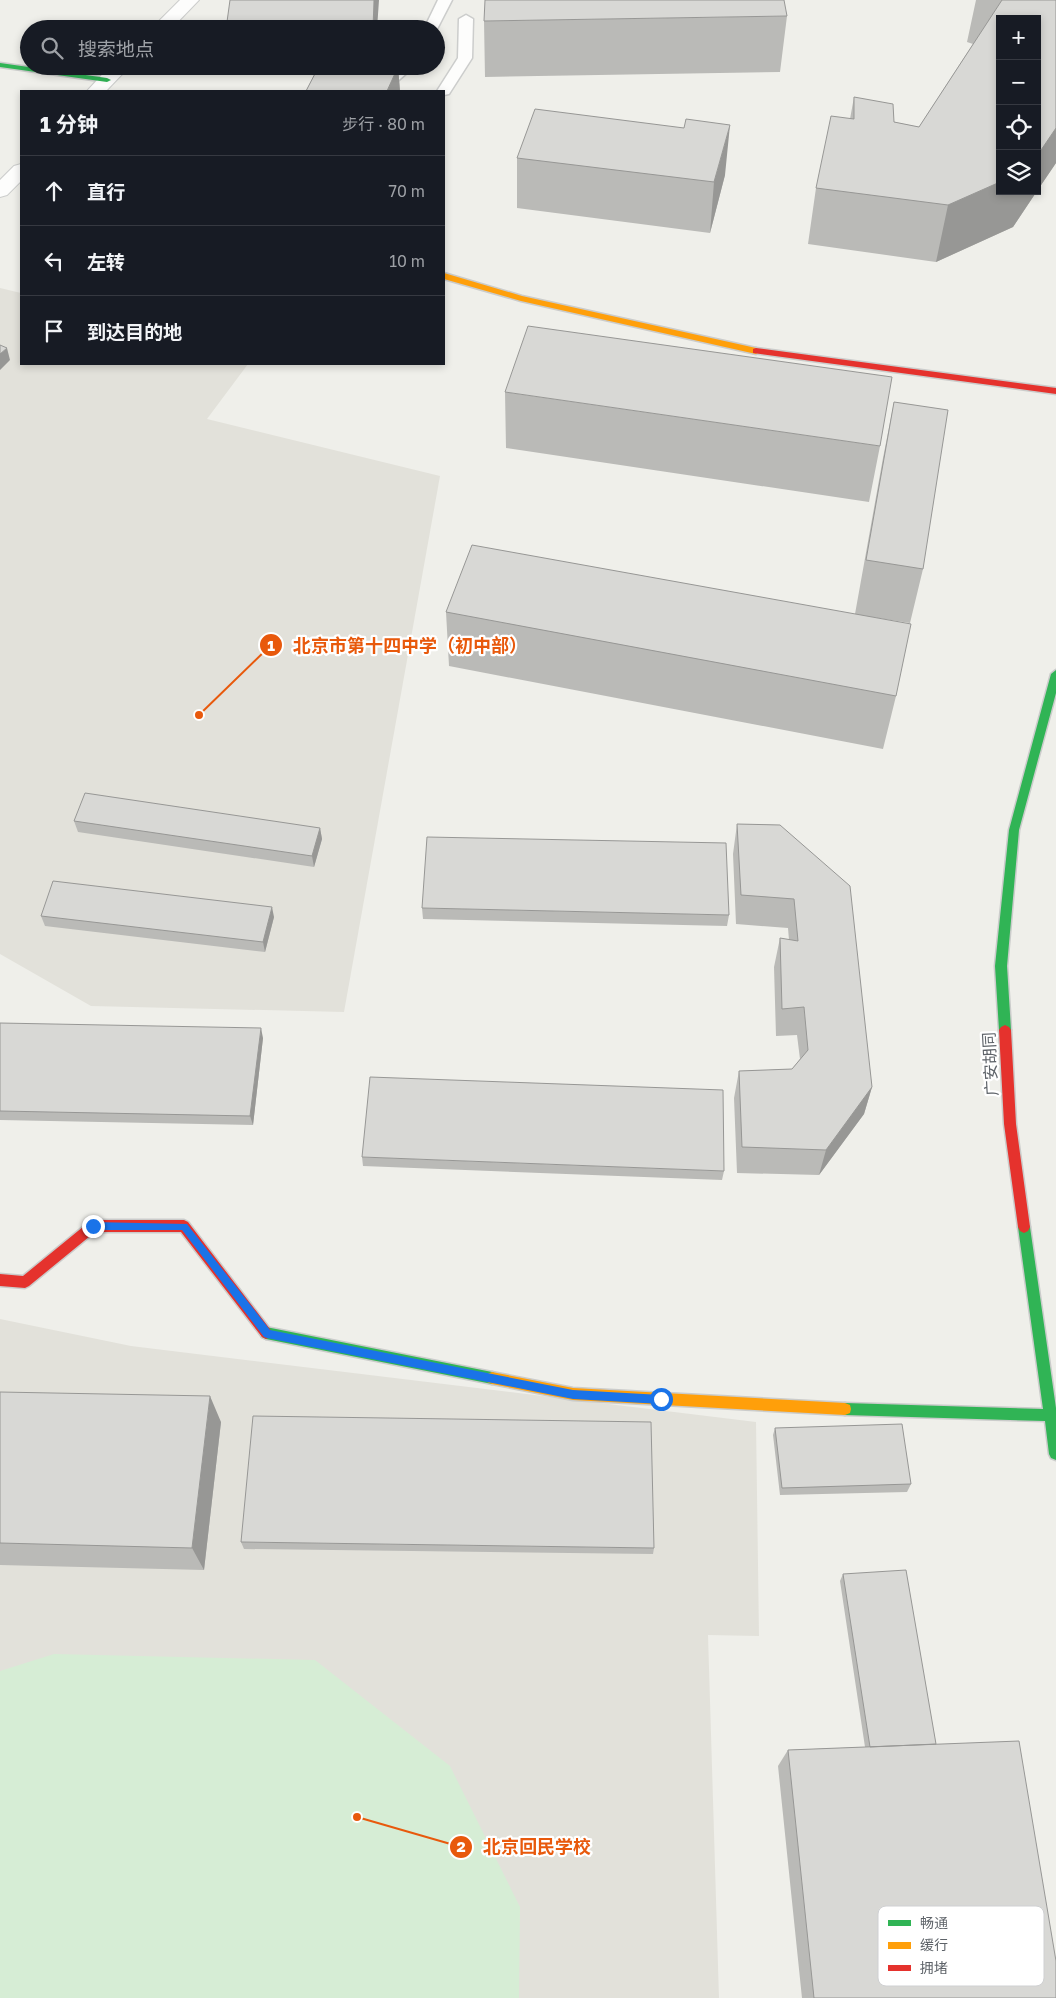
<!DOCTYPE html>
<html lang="zh">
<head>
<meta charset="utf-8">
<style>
	body { margin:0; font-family:"Golos Text","Noto Sans SC",sans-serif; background:#20242c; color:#f1f3f6 }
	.controls { position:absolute; right:15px; top:15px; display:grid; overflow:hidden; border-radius:0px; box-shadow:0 2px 8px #0003 }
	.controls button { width:45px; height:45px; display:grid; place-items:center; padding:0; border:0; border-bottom:1px solid #363941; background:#171b24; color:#f1f3f6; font:25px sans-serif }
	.stop { position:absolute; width:15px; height:15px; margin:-11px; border:4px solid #1a73e8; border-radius:50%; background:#fff }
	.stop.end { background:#1a73e8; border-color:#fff; box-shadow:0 1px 5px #0008 }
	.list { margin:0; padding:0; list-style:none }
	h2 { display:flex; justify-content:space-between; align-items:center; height:65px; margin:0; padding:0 20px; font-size:21px }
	h2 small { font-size:16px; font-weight:400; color:#9ea1a6 }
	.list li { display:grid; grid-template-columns:32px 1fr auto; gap:15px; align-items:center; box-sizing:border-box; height:70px; padding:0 20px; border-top:1px solid #363941 }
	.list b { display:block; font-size:19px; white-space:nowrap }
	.list em { font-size:16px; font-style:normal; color:#9ea1a6 }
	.icon { flex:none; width:28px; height:28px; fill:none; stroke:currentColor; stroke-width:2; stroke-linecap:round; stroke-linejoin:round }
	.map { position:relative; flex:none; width:1056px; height:1998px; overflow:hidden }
	.search { position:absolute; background:#171b24; box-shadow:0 2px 8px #0003; left:20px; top:20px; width:425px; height:55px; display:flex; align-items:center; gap:12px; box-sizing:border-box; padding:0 18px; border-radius:28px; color:#9ea1a6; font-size:19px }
	.panel { position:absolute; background:#171b24; box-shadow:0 2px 8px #0003; left:20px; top:90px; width:425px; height:275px; border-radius:0px }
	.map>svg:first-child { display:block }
</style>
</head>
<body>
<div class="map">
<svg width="1056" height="1998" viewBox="0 0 1056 1998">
	<rect width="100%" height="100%" fill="#efefea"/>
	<path fill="#e2e1da" d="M0 288 21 293V364H248L207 419 440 476 344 1012 91 1006 0 954Z
		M0 1319 131 1346 756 1422 759 1636 708 1635 719 1998H0Z"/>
	<path fill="#d6edd5" d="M54 1654 315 1660 450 1766 520 1907 519 1998H0V1671Z"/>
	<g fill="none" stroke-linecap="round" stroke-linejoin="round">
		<g stroke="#cccdcc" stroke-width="3">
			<path id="lane" d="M438 0H452L436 31V29H424Z
				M466 15 473 19 472 58 449 94 444 95V91H437L458 58 459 19Z
				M399 66H415L386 91H370Z"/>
		</g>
		<g stroke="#cccdcc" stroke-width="2">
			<path id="street" d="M180 0H199L171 29H151Z
				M110 66H130L106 91H87Z
				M21 164V181L7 195 0 197V180L14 166Z"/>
		</g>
		<g stroke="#cbcccb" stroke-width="3">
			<path id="fast" d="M0 63 107 78 111 80 107 82 0 67Z
				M1056 670V693L1019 830 1007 966 1011 1030 1009 1033 1005 1035 1001 1033 999 1030 995 966 1009 830 1051 674Z
				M1024 1221 1028 1223 1030 1227 1056 1408V1460L1051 1458 1049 1454 1045 1421 845 1415 840 1413 839 1409 840 1405 845 1403 1043 1409 1018 1227 1020 1223Z
				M266 1327 492 1372 497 1374 498 1378 497 1382 492 1384 266 1339 262 1337 260 1333 262 1329Z"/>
		</g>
		<g stroke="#cbcccb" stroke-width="3">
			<path id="slow" d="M444 273 522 296 756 348 760 351 756 354 521 301 444 279Z
				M492 1372 573 1388 845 1403 850 1405 851 1409 850 1413 845 1415 573 1400 492 1384 487 1382 486 1378 487 1374Z"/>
		</g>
		<g stroke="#cbcccb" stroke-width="3">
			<path id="jam" d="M756 348 1056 388V394L753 353V349Z
				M1005 1025 1009 1027 1011 1030 1016 1124 1030 1227 1028 1231 1024 1233 1020 1231 1018 1227 1004 1124 999 1030 1001 1027Z
				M93 1220H184L188 1222 270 1329 272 1333 270 1337 266 1339 262 1337 181 1232H95L29 1286 25 1288 0 1286V1274L23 1276 89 1222Z"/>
		</g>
		<use href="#lane" fill="#fdfdfc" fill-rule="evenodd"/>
		<use href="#street" fill="#fdfdfc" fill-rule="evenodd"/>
		<use href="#fast" fill="#30b455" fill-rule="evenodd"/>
		<use href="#slow" fill="#ff9f0a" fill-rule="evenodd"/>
		<use href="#jam" fill="#e5322d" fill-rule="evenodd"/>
	</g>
	<path fill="#babab7" d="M976 0H1056V163L1037 191V19L1000 191H1037L1013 227 936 262 808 244 816 188 850 119 854 97 894 122 919 127 973 44 967 42Z
		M787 16 780 72 485 77 484 21Z
		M228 66H393L398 67 400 91H306L316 72H229Z
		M517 158 725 175 710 233 517 208Z
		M505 392 880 446 869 502 506 448Z
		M894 402 923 569 910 623 871 617 896 696 883 749 449 666 446 612 855 614 883 458Z
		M74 821 320 828 322 839 314 867 78 832Z
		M737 824 780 825 872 1087 864 1114 819 1175 737 1173 734 1098 739 1071 792 1069 800 1059 797 1035 776 1036 774 967 780 938 789 940 788 928 736 924 733 854Z
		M422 908 729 915 727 926 423 919Z
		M41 916 274 917 265 952 45 926Z
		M0 1023 263 1038 253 1125 0 1120Z
		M362 1157 724 1171 722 1180 363 1166Z
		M0 1392 221 1422 204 1570 0 1565Z
		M775 1428 911 1484 907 1492 780 1495 773 1435Z
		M241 1542 654 1548 653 1554 244 1549Z
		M843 1574 936 1744 1056 1998H802L778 1766 788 1750 865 1747 840 1581Z"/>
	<path fill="#979795" d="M374 0H379L377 29H373Z
		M398 67 400 91H387Z
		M730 125 725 175 710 233 714 182Z
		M1056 128V163L1037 191V156Z
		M1000 182V191H1037L1013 227 936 262 948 205Z
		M7 348 10 360 0 370V354Z
		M320 828 322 839 314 867 312 856Z
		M272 907 274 917 265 952 263 942Z
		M261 1028 263 1038 253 1125 250 1116Z
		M872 1087 864 1114 819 1175 826 1150Z
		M210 1396 221 1422 204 1570 192 1548Z"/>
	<path fill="#d8d8d5" stroke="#979795" d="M230 0H374L373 29H226Z
		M485 0H784L787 16 484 21Z
		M1002 0H1056V128L1037 156V19H1000V182L948 205 816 188 831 116 854 119V97L893 104 894 122 919 127Z
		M319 66H393L398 67 387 91H306Z
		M535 109 684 128 686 119 730 125 714 182 517 158Z
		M528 326 892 377 880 446 505 392Z
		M0 345 7 348 0 354Z
		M894 402 948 410 923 569 866 560Z
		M472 545 911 624 896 696 446 612Z
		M85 793 320 828 312 856 74 821Z
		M737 824 780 825 850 886 872 1087 826 1150 742 1147 739 1071 792 1069 808 1050 804 1007 782 1009 780 938 798 941 794 899 741 895Z
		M427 837 726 843 729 915 422 908Z
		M53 881 272 907 263 942 41 916Z
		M0 1023 261 1028 250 1116 0 1111Z
		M370 1077 723 1090 724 1171 362 1157Z
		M0 1392 210 1396 192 1548 0 1543Z
		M253 1416 651 1422 654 1548 241 1542Z
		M902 1424 911 1484 782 1488 775 1428Z
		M906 1570 936 1744 870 1747 843 1574Z
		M1019 1741 1056 1961V1998H814L788 1750Z"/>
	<path fill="#1a73e8" d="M93 1222 187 1224 270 1330 573 1390 661 1395 666 1399 661 1404 573 1399 267 1338 264 1337 182 1230H93L88 1226Z"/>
	<g text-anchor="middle" stroke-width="4.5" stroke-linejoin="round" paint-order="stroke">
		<g font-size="16" fill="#5e6369" stroke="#fff">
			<text transform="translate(990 1064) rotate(-93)" y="6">广安胡同</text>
		</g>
	</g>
	<rect x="878" y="1906" width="166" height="80" rx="8" fill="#fff" stroke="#cfd0d2" stroke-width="1"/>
	<rect x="888" y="1920" width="23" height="6" fill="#30b455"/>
	<rect x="888" y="1942" width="23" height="7" fill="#ff9f0a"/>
	<rect x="888" y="1965" width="23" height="6" fill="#e5322d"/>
	<g font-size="14" fill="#5e6369">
		<text x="920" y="1928">畅通</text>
		<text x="920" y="1950">缓行</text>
		<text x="920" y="1973">拥堵</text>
	</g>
	<path fill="none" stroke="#e8590c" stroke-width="2" d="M199 715L271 645M357 1817L461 1847"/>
	<g fill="#e8590c" stroke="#fff" stroke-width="2">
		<circle cx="199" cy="715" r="5"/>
		<circle cx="357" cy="1817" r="5"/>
		<circle cx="271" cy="645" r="12"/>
		<circle cx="461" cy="1847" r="12"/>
	</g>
	<g font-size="15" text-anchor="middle" font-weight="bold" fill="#fff">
		<text x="271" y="651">1</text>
		<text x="461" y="1852">2</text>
	</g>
	<g font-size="18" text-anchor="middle" font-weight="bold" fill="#e8590c" stroke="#fff" stroke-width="4.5" stroke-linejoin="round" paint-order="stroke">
		<text x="410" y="652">北京市第十四中学（初中部）</text>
		<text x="537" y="1853">北京回民学校</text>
	</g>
</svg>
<div class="controls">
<button>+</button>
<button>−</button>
<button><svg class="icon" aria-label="locate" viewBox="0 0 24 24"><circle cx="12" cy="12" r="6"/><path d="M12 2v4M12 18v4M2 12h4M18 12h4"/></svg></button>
<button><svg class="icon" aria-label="layers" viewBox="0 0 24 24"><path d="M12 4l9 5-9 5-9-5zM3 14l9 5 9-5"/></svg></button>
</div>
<div class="stop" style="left:661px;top:1399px"></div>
<div class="stop end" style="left:93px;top:1226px"></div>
<div class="search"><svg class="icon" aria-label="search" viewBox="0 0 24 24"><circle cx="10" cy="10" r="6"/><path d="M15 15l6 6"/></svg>搜索地点</div>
<section class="panel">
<h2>1 分钟<small>步行 · 80 m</small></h2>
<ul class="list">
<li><svg class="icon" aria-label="ahead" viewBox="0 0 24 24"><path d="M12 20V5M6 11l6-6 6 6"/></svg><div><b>直行</b></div><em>70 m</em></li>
<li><svg class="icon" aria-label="left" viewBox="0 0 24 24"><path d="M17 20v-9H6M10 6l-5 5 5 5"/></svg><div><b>左转</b></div><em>10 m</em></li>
<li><svg class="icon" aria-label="arrive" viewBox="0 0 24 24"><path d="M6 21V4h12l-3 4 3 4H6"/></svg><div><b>到达目的地</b></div></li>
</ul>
</section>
</div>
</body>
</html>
